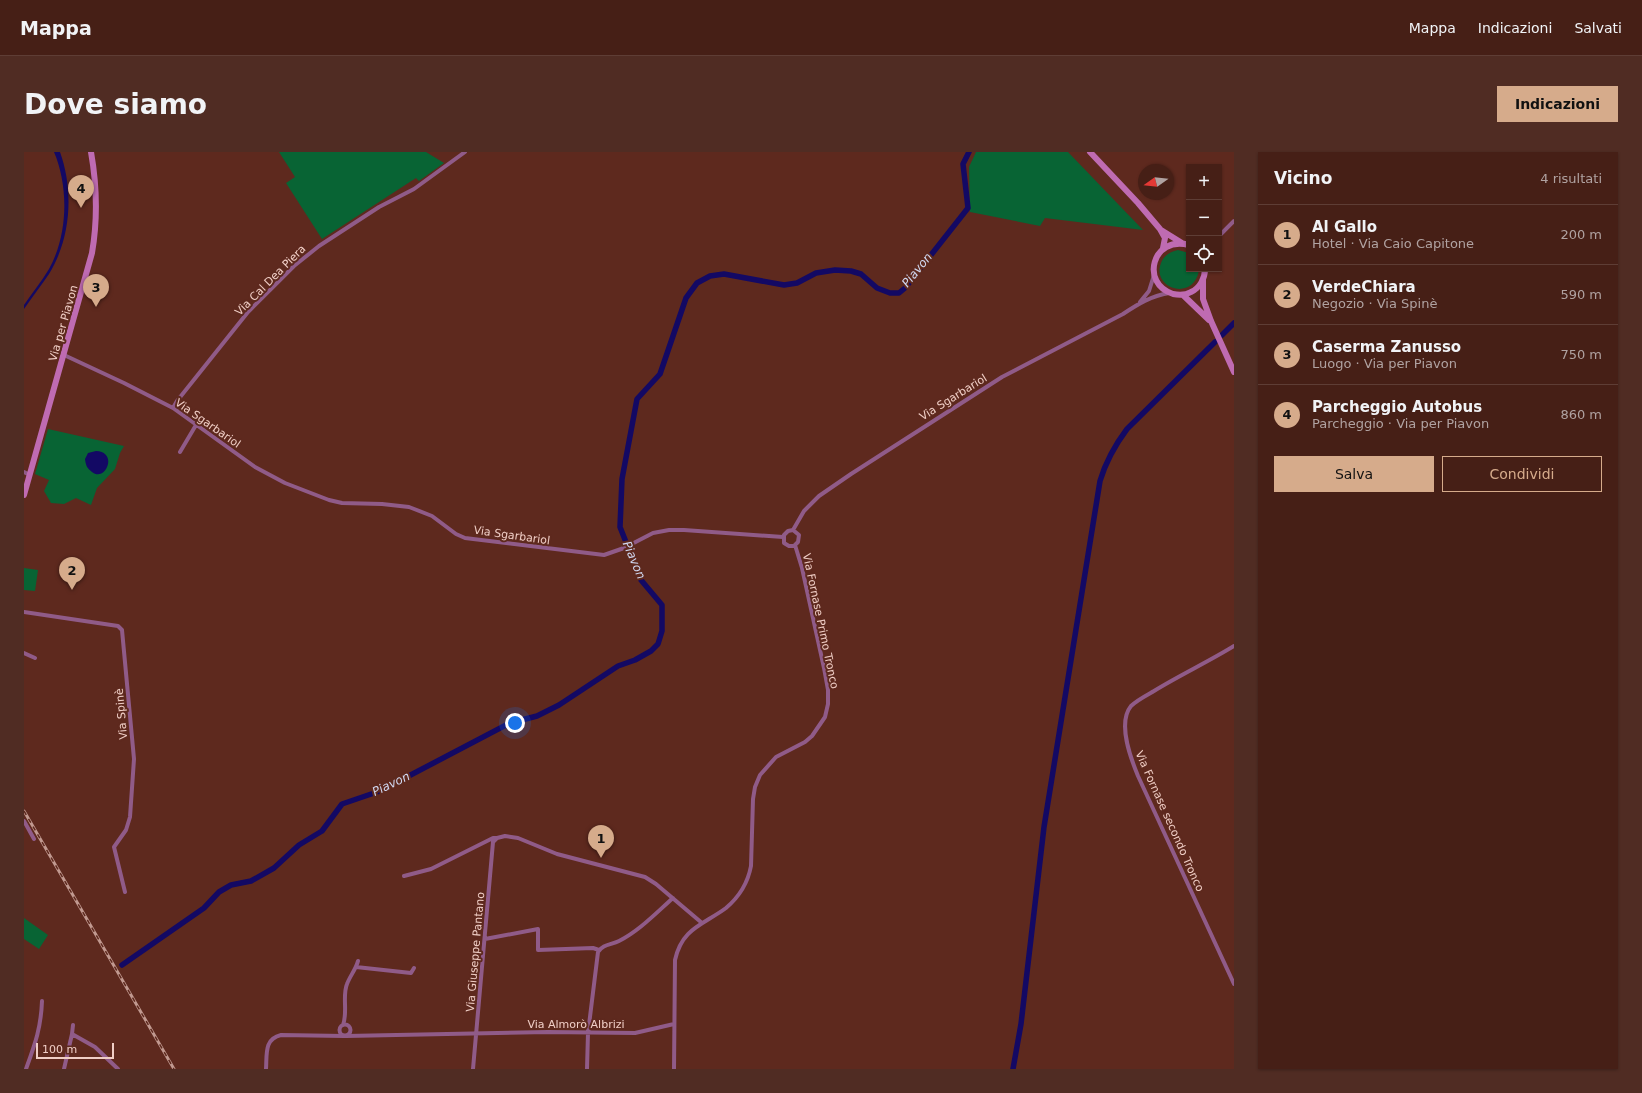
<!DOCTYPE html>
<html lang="it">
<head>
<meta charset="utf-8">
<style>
	body { margin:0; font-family:"DejaVu Sans",sans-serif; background:#502c23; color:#f1f3f6 }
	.controls { position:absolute; right:12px; top:12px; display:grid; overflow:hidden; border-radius:0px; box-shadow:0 1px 3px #0004 }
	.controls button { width:36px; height:36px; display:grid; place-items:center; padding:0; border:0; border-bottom:1px solid #5e3d35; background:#461f16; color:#f1f3f6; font:20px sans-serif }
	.compass { position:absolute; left:1114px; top:12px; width:36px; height:36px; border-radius:50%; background:#461f16; box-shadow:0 1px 3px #0004; rotate:255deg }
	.scale { position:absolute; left:12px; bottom:10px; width:78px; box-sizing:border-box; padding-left:4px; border:2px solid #f0cec6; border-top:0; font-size:11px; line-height:14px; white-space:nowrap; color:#f0cec6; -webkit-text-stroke:3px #5e291e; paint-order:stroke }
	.you { position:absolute; left:491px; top:571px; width:14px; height:14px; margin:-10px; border:3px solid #fff; border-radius:50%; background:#1a73e8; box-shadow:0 0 0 6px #1a73e833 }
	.badge { display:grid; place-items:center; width:26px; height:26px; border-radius:50%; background:#d6ab8b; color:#111; font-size:13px; font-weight:700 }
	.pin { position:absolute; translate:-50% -33px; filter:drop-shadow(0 1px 2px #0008) }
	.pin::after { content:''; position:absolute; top:21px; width:14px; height:12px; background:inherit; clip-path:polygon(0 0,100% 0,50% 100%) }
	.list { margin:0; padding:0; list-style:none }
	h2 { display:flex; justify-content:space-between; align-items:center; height:52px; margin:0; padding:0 16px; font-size:17px }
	h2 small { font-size:13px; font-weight:400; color:#b0a2a1 }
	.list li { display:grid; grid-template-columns:26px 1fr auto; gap:12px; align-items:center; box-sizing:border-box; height:60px; padding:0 16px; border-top:1px solid #5e3d35 }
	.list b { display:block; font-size:15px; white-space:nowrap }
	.list p { margin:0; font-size:13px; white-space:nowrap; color:#b0a2a1 }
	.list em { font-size:13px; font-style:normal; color:#b0a2a1 }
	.actions { display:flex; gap:8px; padding:12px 16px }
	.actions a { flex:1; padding:9px 0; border:1px solid #d6ab8b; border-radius:0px; text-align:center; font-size:14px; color:#d6ab8b }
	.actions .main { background:#d6ab8b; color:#111 }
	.icon { flex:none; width:22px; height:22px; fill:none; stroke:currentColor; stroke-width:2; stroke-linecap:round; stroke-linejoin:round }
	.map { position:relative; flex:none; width:1210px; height:917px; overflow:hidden; border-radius:0px }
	header { display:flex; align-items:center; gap:24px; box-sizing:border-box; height:56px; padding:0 20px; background:#461f16; border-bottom:1px solid #5e3d35 }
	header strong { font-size:19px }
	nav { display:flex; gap:22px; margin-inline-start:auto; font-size:14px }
	.intro { display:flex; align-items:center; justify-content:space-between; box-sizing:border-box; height:96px; padding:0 24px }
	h1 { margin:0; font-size:28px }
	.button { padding:10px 18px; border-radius:0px; background:#d6ab8b; color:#111; font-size:14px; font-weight:700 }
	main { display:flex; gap:24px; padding:0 24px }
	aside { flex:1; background:#461f16; border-radius:0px; box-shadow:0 1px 3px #0004 }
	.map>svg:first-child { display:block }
</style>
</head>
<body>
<header>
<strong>Mappa</strong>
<nav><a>Mappa</a><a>Indicazioni</a><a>Salvati</a></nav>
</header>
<div class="intro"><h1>Dove siamo</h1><a class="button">Indicazioni</a></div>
<main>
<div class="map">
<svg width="1210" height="917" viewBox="0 0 1210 917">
	<rect width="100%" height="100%" fill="#5e291e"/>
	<path fill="#086434" d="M255 0H402L420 11 395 29 392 26 298 87 262 31 271 25Z
		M952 0H1044L1119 78 1021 66 1016 74 946 60 945 15Z
		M1154 98 1165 101V117L1175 118C1170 150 1127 137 1137 111 1140 103 1146 100 1154 98Z
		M24 277 100 294 96 301 91 317 73 336 67 353 52 346 40 352 27 351 20 339 25 328 11 322Z
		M0 416 14 418 11 439 0 438Z
		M0 766 24 783 15 797 0 787Z"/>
	<path fill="#130964" d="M30 0H36C50 39 47 86 25 122 17 134 8 145 0 157V153C8 141 18 129 25 117 44 83 45 35 30 0Z
		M72 299C95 300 81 331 68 320 63 316 62 314 61 307L64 301Z"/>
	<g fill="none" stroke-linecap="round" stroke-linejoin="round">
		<path stroke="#130964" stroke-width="5.5" d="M1198 183 1210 171
			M98 813 180 756 195 740 207 733 227 729 250 716 275 693 298 679 318 652 356 639 486 571 513 564 535 553 594 514 611 508 627 499 634 492 638 479V453L617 428 596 375 598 327 613 247 636 222 662 146 673 131 686 124 700 122 760 133 773 131 792 121 811 118 827 119 837 122 853 136 866 141H875L881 136 944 56 939 12 945 0
			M989 917 997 872 1020 675 1076 329C1082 309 1091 293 1103 277L1191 190"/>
		<path stroke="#905b88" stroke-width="4" d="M1195 84 1210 69
			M1116 150 1125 139 1130 123
			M40 203 100 231 149 256 231 315 261 331 305 348 318 351 358 352 385 355 408 364 432 382 441 386 580 403 600 396 629 381 645 378H660L759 385
			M149 256 153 249 224 160 270 114 295 94 355 55 390 37 441 0
			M156 300 172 273
			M0 320 6 323
			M769 378 775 383 774 390 770 394H765L760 391V383L764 379 769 378 780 359 795 344 827 322 978 225 1099 162C1114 152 1127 144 1145 141
			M0 460 94 474 98 478 110 607 106 665 102 678 90 695 101 740
			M1210 494C1184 510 1156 523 1130 539 1123 543 1113 548 1107 554 1093 571 1107 607 1114 624L1210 832
			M0 501 11 506
			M0 669 10 687
			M380 724 407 717 469 686H473L481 684 494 686 533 702 621 725 632 732 678 771
			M461 787 514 777V798L569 796 575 798
			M332 815 387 821 390 816
			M315.5 878a5.5 5.5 0 1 1 11 0a5.5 5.5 0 1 1-11 0Z
			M319 873C324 860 318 844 323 832 326 824 332 817 334 809
			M48 882 49 873
			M322 884 524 880 611 881 650 872
			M2 917C11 892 17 876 18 849
			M40 917 48 882 71 895 94 917
			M242 917C243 902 240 887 257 883L320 884
			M449 917 469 690 473 686
			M563 917 564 881 574 800C579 792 587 793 595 789 615 779 632 761 649 746
			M650 917 651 808C658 776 679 773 702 756 715 745 724 730 727 714L729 647 731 635 736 623 752 605 781 590 788 584 801 565 804 552V538L800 516 778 416 771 393"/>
		<path stroke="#bf6bb2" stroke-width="6" d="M1066 0 1114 51 1136 77 1141 86 1139 96
			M1137 78 1158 91
			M1165 93C1128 83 1116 132 1149 142 1155 143 1162 143 1167 140 1176 136 1181 126 1181 117
			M1179 128V147L1187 169 1210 220
			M1159 143 1185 168
			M0 343 68 101C74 66 73 34 67 0"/>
		<g stroke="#c19990" stroke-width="3">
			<path id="rail" d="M0 659 150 917"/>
		</g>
		<use href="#rail" stroke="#5e291e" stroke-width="1.5" stroke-dasharray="4.5" stroke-linecap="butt"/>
	</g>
	<g text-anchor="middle" stroke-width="4" stroke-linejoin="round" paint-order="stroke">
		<g font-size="11" fill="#f0cec6" stroke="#5e291e">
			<text transform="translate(246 128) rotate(-45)" y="4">Via Cal Dea Piera</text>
			<text transform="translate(39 171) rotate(-74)" y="4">Via per Piavon</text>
			<text transform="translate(929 245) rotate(-32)" y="4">Via Sgarbariol</text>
			<text transform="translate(184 271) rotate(35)" y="4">Via Sgarbariol</text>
			<text transform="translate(488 383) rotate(8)" y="4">Via Sgarbariol</text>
			<text transform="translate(797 469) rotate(78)" y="4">Via Fornase Primo Tronco</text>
			<text transform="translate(97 562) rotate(-95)" y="4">Via Spinè</text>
			<text transform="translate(1146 669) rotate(66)" y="4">Via Fornase secondo Tronco</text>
			<text transform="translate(451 800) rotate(-85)" y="4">Via Giuseppe Pantano</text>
			<text x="552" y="876">Via Almorò Albrizi</text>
		</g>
		<g font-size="12" font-style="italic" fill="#d1d8f1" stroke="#5e291e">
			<text transform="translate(893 118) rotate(-51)" y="4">Piavon</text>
			<text transform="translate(610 408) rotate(67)" y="4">Piavon</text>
			<text transform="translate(367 632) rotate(-26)" y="4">Piavon</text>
		</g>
	</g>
</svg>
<div class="controls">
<button>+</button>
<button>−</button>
<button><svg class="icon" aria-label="locate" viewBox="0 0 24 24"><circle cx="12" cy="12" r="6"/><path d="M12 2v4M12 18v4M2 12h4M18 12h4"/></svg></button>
</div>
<svg class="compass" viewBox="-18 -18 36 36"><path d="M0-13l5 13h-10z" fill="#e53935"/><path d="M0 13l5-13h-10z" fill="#b0a2a1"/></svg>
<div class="scale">100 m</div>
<div class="you"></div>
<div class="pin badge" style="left:577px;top:706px">1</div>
<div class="pin badge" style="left:48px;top:438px">2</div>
<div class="pin badge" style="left:72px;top:155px">3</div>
<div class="pin badge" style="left:57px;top:56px">4</div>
</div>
<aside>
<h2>Vicino<small>4 risultati</small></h2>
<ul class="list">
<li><span class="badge">1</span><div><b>Al Gallo</b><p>Hotel · Via Caio Capitone</p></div><em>200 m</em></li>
<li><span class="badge">2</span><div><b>VerdeChiara</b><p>Negozio · Via Spinè</p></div><em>590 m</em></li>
<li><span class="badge">3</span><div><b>Caserma Zanusso</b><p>Luogo · Via per Piavon</p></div><em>750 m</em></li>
<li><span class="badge">4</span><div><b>Parcheggio Autobus</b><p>Parcheggio · Via per Piavon</p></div><em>860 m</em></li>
</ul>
<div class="actions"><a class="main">Salva</a><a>Condividi</a></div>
</aside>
</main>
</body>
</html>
